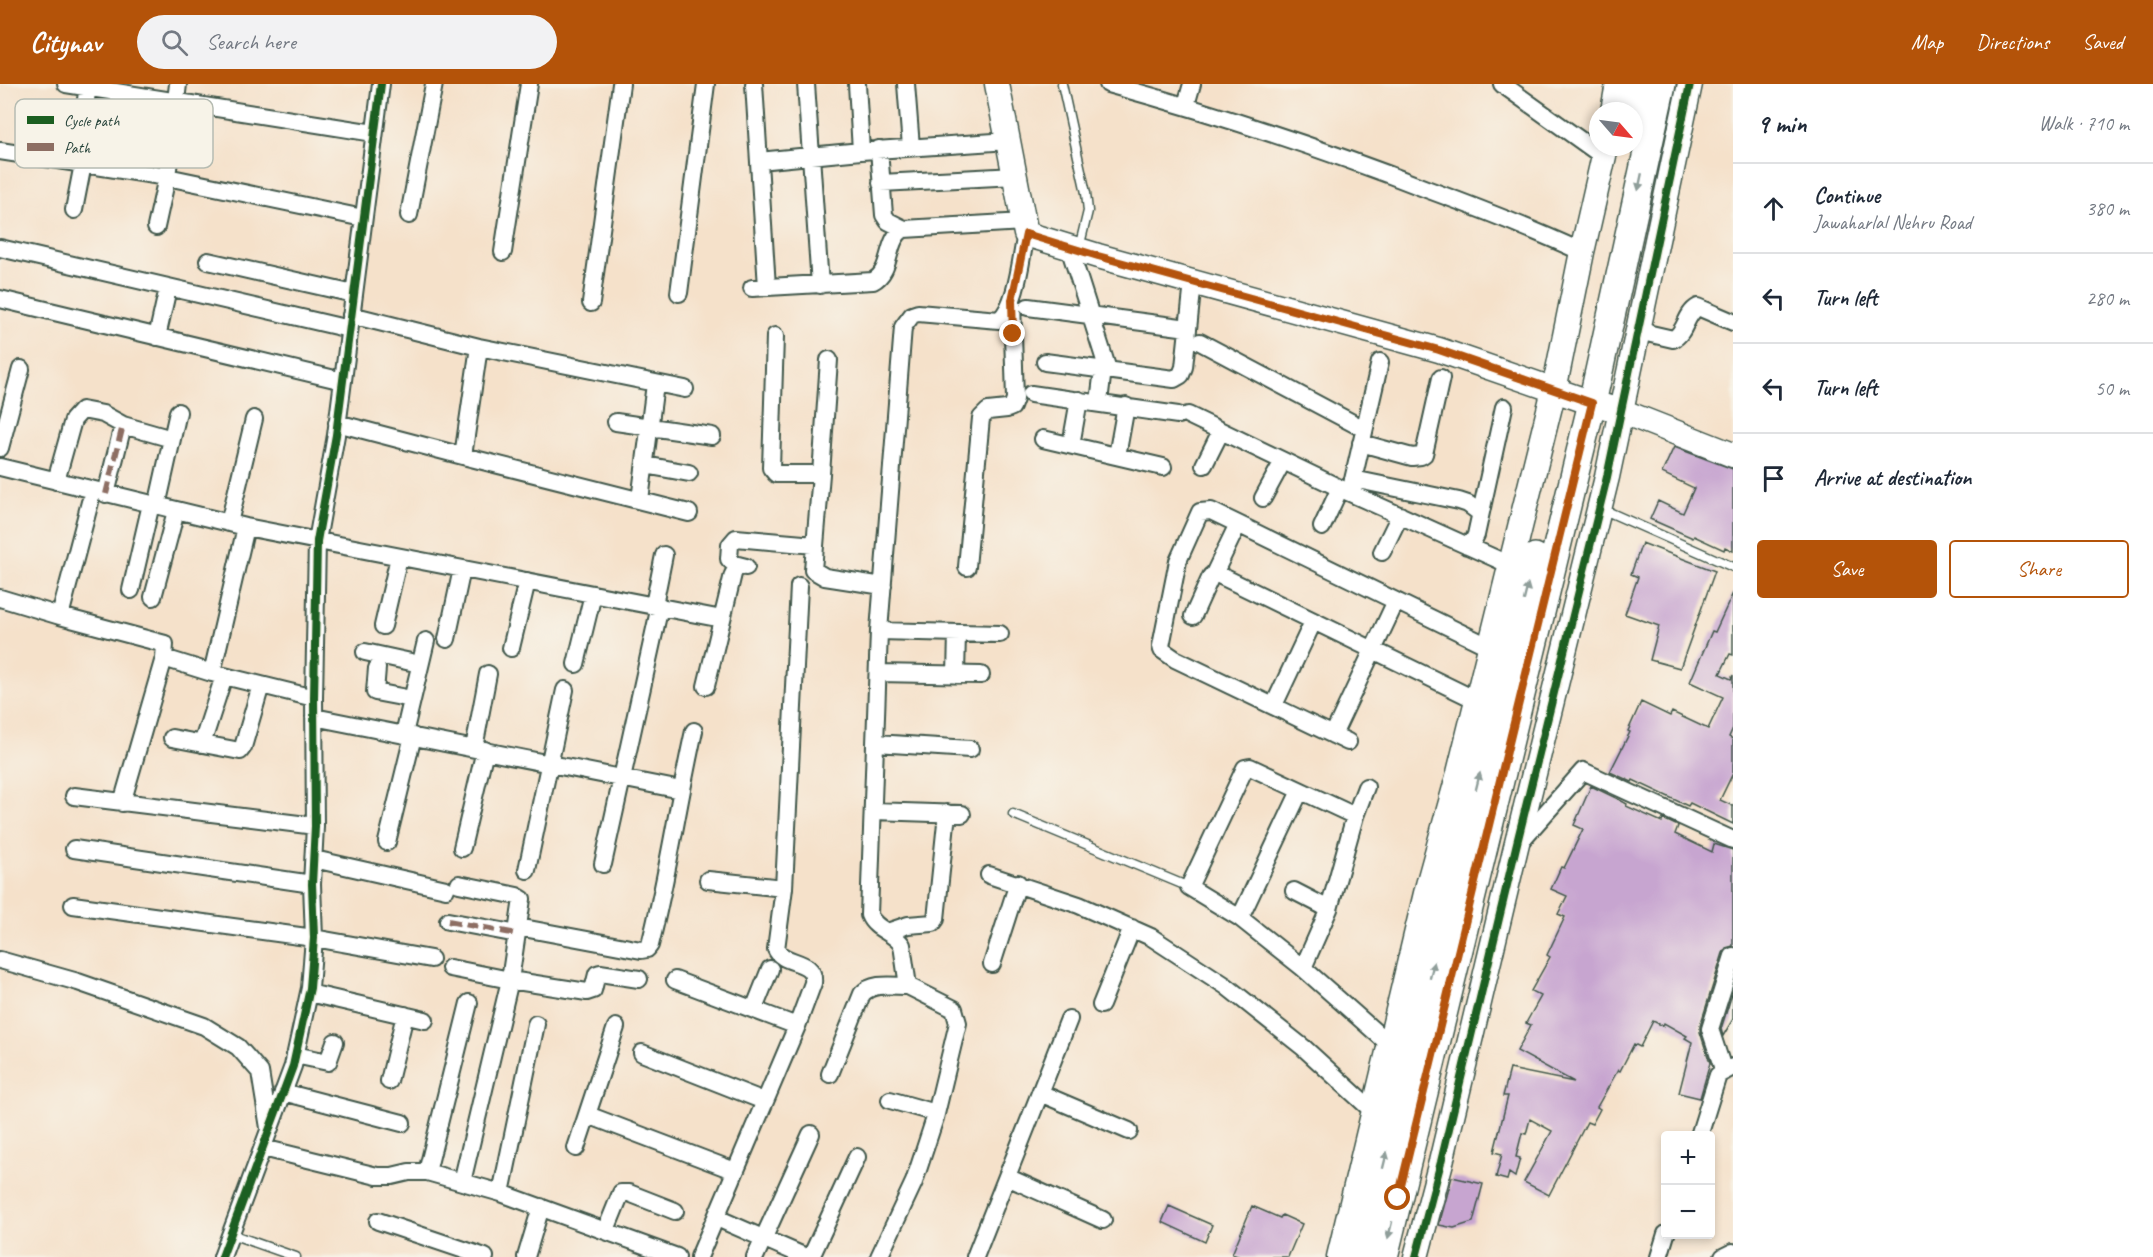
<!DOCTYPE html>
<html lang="en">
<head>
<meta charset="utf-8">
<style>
	body { margin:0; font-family:Caveat,sans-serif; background:#f2f2f3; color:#1f2937 }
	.controls { position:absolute; right:18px; bottom:18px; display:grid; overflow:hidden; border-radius:6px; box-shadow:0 3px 9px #0003 }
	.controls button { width:54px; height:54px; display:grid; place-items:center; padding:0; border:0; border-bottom:2px solid #e0e1e3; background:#fff; color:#1f2937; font:30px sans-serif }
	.compass { position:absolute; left:1589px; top:18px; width:54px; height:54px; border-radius:50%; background:#fff; box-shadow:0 3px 9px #0003; rotate:118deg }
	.stop { position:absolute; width:18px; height:18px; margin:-14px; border:4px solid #b45309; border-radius:50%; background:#fff }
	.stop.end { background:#b45309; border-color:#fff; box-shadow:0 2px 6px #0008 }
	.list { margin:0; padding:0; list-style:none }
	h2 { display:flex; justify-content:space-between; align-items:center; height:78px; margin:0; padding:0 24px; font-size:26px }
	h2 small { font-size:20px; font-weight:400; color:#747a83 }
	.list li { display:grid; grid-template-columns:39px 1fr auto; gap:18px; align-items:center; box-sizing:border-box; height:90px; padding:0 24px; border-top:2px solid #e0e1e3 }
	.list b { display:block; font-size:22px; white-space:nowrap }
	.list p { margin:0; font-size:20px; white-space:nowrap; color:#747a83 }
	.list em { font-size:20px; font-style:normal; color:#747a83 }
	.actions { display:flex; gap:12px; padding:18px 24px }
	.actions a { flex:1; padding:14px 0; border:2px solid #b45309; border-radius:6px; text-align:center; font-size:21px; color:#b45309 }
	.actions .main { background:#b45309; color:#fff }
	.icon { flex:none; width:33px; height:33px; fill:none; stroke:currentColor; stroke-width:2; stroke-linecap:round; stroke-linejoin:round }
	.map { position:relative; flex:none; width:1733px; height:1173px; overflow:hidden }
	header { display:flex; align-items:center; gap:36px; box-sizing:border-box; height:84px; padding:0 30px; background:#b45309; color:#fff }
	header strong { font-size:28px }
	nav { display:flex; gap:33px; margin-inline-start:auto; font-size:21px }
	.search { width:420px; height:54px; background:#f2f2f3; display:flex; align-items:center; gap:15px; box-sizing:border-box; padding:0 21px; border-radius:33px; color:#747a83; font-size:22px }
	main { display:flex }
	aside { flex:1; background:#fff }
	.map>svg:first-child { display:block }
</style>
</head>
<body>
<header>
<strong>Citynav</strong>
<div class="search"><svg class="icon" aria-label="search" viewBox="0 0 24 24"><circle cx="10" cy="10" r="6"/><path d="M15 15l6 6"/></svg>Search here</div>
<nav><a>Map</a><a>Directions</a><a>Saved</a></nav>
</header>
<main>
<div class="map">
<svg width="1733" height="1173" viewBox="0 0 1733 1173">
	<rect width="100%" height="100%" fill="#f7f3e8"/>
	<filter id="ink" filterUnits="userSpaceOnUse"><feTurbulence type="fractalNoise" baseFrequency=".0167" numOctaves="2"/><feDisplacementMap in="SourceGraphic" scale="12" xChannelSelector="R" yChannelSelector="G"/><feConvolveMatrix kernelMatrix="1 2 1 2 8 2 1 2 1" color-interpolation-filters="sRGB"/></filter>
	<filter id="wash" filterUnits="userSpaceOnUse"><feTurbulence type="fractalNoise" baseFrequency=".008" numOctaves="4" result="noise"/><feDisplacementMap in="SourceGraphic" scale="24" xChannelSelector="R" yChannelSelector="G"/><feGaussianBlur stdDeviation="1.35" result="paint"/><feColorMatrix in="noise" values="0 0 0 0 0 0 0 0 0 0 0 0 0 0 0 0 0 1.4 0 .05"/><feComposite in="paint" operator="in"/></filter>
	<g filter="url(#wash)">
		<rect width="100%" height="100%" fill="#f5e1ca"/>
		<g id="blocks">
			<path fill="#c7a5d0" d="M1674 363 1733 385V467L1725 463 1724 466 1694 452 1693 454 1650 435 1658 417 1683 429 1694 404 1662 389Z
				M1642 459 1715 487 1680 584 1650 576 1659 542 1625 530 1638 493 1631 490Z
				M1733 509V571L1730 570 1720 590 1731 595 1733 591V644L1729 653 1733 655V689L1720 716 1733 722V740L1690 719 1688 722 1633 696 1632 698 1610 688 1630 648 1628 647 1641 618 1670 632 1672 628 1708 645 1723 613 1690 598 1712 547 1715 548Z
				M1591 702 1618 715 1627 720 1626 722 1662 738 1663 735 1678 742 1675 750 1712 768 1714 760 1733 766V862L1726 864 1723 869 1700 942V948L1710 979 1700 1014 1679 1009 1692 958 1685 954 1687 952 1664 939 1663 942 1653 937 1640 963 1634 960 1620 987 1618 986 1597 1023 1600 1025 1592 1040 1587 1038 1549 1111 1524 1098 1552 1047 1530 1035 1526 1050 1522 1049 1516 1073 1520 1074 1515 1093 1509 1089 1507 1096 1496 1093 1502 1070 1494 1068 1508 1012H1503L1510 985 1574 998 1517 967 1531 941 1526 939 1541 912 1531 907 1550 873 1547 871 1565 833 1558 830 1567 812 1551 805 1561 783 1564 784 1583 745 1574 741Z
				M1733 907V935L1723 952 1721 945Z
				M1452 1093 1483 1100 1473 1138 1454 1144 1439 1141Z
				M1169 1122 1212 1141 1205 1158 1162 1138Z
				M1252 1122 1280 1134 1282 1131 1302 1140 1288 1173H1240L1232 1170Z"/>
		</g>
	</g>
	<g filter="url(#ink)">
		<use href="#blocks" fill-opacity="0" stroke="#3f564a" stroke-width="1.5"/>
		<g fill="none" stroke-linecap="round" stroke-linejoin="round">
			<g stroke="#3f564a" stroke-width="11">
				<path id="lane" d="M1062 0 1086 109 1088 127 1079 164
					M1602 425 1733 483
					M1013 730 1189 803
					M231 1150 296 1173"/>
			</g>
			<g stroke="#3f564a" stroke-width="20">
				<path id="street" d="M66 0 374 49
					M754 0 767 203
					M806 0 820 201
					M857 0 861 67
					M906 0 911 63
					M1108 0C1217 30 1324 65 1429 106 1481 125 1532 145 1582 168
					M1502 0 1604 73
					M1186 21 1192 0
					M879 65 884 131 888 137 904 145
					M0 67 167 93 178 0
					M759 77 861 67 1009 57
					M78 79 88 0
					M881 99 1016 92
					M74 126 83 80
					M409 131 434 0
					M156 143 167 93 363 134
					M1069 163 1108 286
					M0 164 349 245
					M503 168 529 0
					M208 177 354 210
					M752 204 873 197C893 187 885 155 904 145L1024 138
					M679 209 706 0
					M0 215 343 297
					M591 219 621 0
					M1028 223 1188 244
					M351 231 479 263 685 305
					M1638 247 1673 255C1686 249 1685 230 1698 223L1733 238
					M775 252 771 384 776 390H821L813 486 825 493 883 502
					M157 253 168 204
					M1200 258 1364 345
					M1045 278 1174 295 1181 291 1184 283 1193 198
					M1031 310 1178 331
					M1099 318 1103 285
					M1188 331 1350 409 1510 481
					M616 338 712 352
					M337 339 463 372 479 263
					M1043 355 1163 383
					M1361 359 1412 373 1421 372 1424 370 1441 294
					M1071 361 1079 316
					M0 364 21 285
					M463 372 689 429
					M1117 372 1126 322
					M645 381 689 389
					M1204 381 1221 347
					M0 383 246 443 722 535
					M821 390 829 276
					M1353 395 1459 417 1468 420 1480 429
					M56 397 73 336 82 326 103 330 123 341 172 355
					M1350 409 1380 278
					M106 410 123 341
					M1263 414 1283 377
					M640 416 655 300
					M157 422 178 328
					M229 439 254 335
					M1322 443 1340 404
					M1467 462 1473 457 1476 451 1504 323
					M1382 468 1400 431
					M746 483 734 480 729 475 730 461 736 454 815 461
					M967 483 981 334 988 327 1007 325 1012 323 1015 315 1012 217
					M1214 490 1238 440
					M131 506 151 420
					M153 513 176 427
					M0 514 60 532 165 560 164 574 122 719
					M654 521 664 471
					M60 532 90 418
					M1193 532 1211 492 1217 490 1476 616
					M383 542 399 473
					M879 547 1000 550
					M447 555 462 485
					M511 564 527 497
					M365 568 420 580
					M164 574 212 589 314 614
					M576 580 593 510
					M377 584 375 608 412 615
					M212 589 246 443
					M878 589 981 591
					M956 591 957 549
					M706 602 733 490
					M1274 621 1313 538
					M314 633 681 706
					M404 650 426 557
					M1333 651 1396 517
					M172 654 240 667 243 663 261 601
					M1348 658 1175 575 1162 566 1161 562 1178 477 1200 428 1211 427 1240 441 1490 563
					M876 659 970 665
					M202 660 224 592
					M474 664 488 590
					M74 712 315 742
					M874 727 962 730
					M1355 732 1366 703
					M387 758 413 652
					M1518 760 1583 687 1733 756
					M462 764 485 666
					M74 765 312 800
					M314 775 446 805
					M603 780 660 522
					M527 786 565 606
					M989 791 1079 821 1151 853 1226 902 1304 964 1374 1028
					M708 796 784 804
					M459 800 517 812 522 815 510 896 587 908 593 906 597 890 600 889 639 895
					M1294 807 1329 825
					M73 821 314 854 431 875
					M1240 834 1300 707
					M448 837 517 850
					M518 843 641 866 647 865 650 861C668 791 678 718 694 647
					M887 848 908 841 933 839 936 835 947 729
					M0 876 78 898 204 942 238 963 260 988 269 1044
					M992 880 1018 799
					M450 884 510 896 462 1098
					M1303 884 1240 834 1189 803 1245 684 1250 683 1355 732 1329 825 1303 884 1390 961
					M675 896 797 942
					M309 909 425 936
					M1101 921 1132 844
					M754 925 770 885
					M642 969 764 1017
					M295 971 328 978 335 958
					M1724 988 1710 945 1733 872
					M830 990 862 910C873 898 892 902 908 902
					M389 997 405 931
					M283 1008 402 1039
					M1040 1009 1069 935
					M890 1016 936 1029
					M588 1031 735 1087
					M1699 1052 1718 991 1733 983
					M263 1064 377 1092H392L409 1088H427L501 1109 677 1173
					M576 1064 616 943
					M427 1088 469 919
					M1007 1093 1103 1136
					M501 1109 536 940
					M717 1134 806 1173
					M378 1137 485 1173
					M606 1146 621 1109H629L675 1127
					M222 1173 293 982 310 904 314 854 312 800 315 742 314 614 317 457 336 351 381 0
					M526 1173 541 1123
					M699 1173 797 942 813 899C816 874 783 882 776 865L784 804 799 502
					M755 1173 811 1050
					M811 1173 857 1073
					M879 1173 914 1098 935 1034 958 939 954 925 908 902 902 861C894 848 875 846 869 831L879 547 903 243 912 231 918 229 999 236C1017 222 1021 173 1026 150
					M975 1173 1040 1009 1129 1047
					M1659 1173 1666 1150
					M1723 1173 1733 1168"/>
			</g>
			<g stroke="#3f564a" stroke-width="27">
				<path id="secondary" d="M997 0 1026 150 1098 172 1439 266 1592 319 1621 327 1733 371
					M1613 27 1618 0
					M1339 1173 1428 801 1459 689 1554 306 1582 168 1606 63
					M1416 1173 1441 1078 1516 763 1607 393 1690 0"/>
			</g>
			<g stroke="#3f564a" stroke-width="30">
				<path id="primary" d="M1634 39 1642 0
					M1360 1173 1535 473
					M1384 1173 1592 319 1662 0"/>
			</g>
			<use href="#lane" stroke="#fff" stroke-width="8"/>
			<use href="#street" stroke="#fff" stroke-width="16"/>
			<use href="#secondary" stroke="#fff" stroke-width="24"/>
			<use href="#primary" stroke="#fff" stroke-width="27"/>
			<path stroke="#8d6e63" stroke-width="6" stroke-dasharray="12 6" stroke-linecap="butt" d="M106 410 123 341
				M448 837 517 850"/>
			<g stroke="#f7f3e8" stroke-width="11">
				<path id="cycleway" d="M222 1173 293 982 310 904 314 854 312 800 315 742 314 614 317 457 336 351 381 0
					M1416 1173 1441 1078 1516 763 1607 393 1690 0"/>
			</g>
			<use href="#cycleway" stroke="#1b5e20" stroke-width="8"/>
		</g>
		<defs><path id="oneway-solid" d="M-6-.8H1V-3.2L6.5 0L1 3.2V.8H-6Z" transform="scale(1.5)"/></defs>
		<g fill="#8f9e9a">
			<use href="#oneway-solid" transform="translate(1640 98) rotate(102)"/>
			<use href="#oneway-solid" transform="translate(1526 508) rotate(-76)"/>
			<use href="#oneway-solid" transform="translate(1478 697) rotate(-76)"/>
			<use href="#oneway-solid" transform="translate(1432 886) rotate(-76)"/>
			<use href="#oneway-solid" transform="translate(1385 1076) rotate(-76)"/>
			<use href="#oneway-solid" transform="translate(1390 1146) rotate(104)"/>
		</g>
	</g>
	<g fill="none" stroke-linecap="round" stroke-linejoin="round" filter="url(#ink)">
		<path stroke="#b45309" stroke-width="8" d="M1013 250 1012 216 1026 150 1098 172 1439 266 1592 319 1398 1114"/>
	</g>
	<rect x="15" y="15" width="198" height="69" rx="9" fill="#f7f3e8" stroke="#b6bcb2" stroke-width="1.5"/>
	<rect x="27" y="32" width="27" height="8" fill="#1b5e20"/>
	<rect x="27" y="59" width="27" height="8" fill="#8d6e63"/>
	<g font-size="16" fill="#1f3d34">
		<text x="64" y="42">Cycle path</text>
		<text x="64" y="69">Path</text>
	</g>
</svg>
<div class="controls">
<button>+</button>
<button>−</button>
</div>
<svg class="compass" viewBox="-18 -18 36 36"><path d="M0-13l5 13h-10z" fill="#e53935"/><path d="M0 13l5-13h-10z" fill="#747a83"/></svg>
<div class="stop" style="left:1398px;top:1114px"></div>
<div class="stop end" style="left:1013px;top:250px"></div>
</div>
<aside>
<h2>9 min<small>Walk · 710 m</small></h2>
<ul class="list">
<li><svg class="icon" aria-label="ahead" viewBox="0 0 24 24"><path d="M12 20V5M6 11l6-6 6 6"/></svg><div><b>Continue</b><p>Jawaharlal Nehru Road</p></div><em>380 m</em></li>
<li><svg class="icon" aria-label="left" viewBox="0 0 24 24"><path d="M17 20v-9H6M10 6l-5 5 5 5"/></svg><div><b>Turn left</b></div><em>280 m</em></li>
<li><svg class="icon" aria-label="left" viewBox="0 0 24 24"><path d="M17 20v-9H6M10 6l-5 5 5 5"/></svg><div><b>Turn left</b></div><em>50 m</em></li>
<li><svg class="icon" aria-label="arrive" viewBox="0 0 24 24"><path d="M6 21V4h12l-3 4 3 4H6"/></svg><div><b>Arrive at destination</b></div></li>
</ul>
<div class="actions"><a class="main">Save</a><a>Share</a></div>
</aside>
</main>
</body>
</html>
